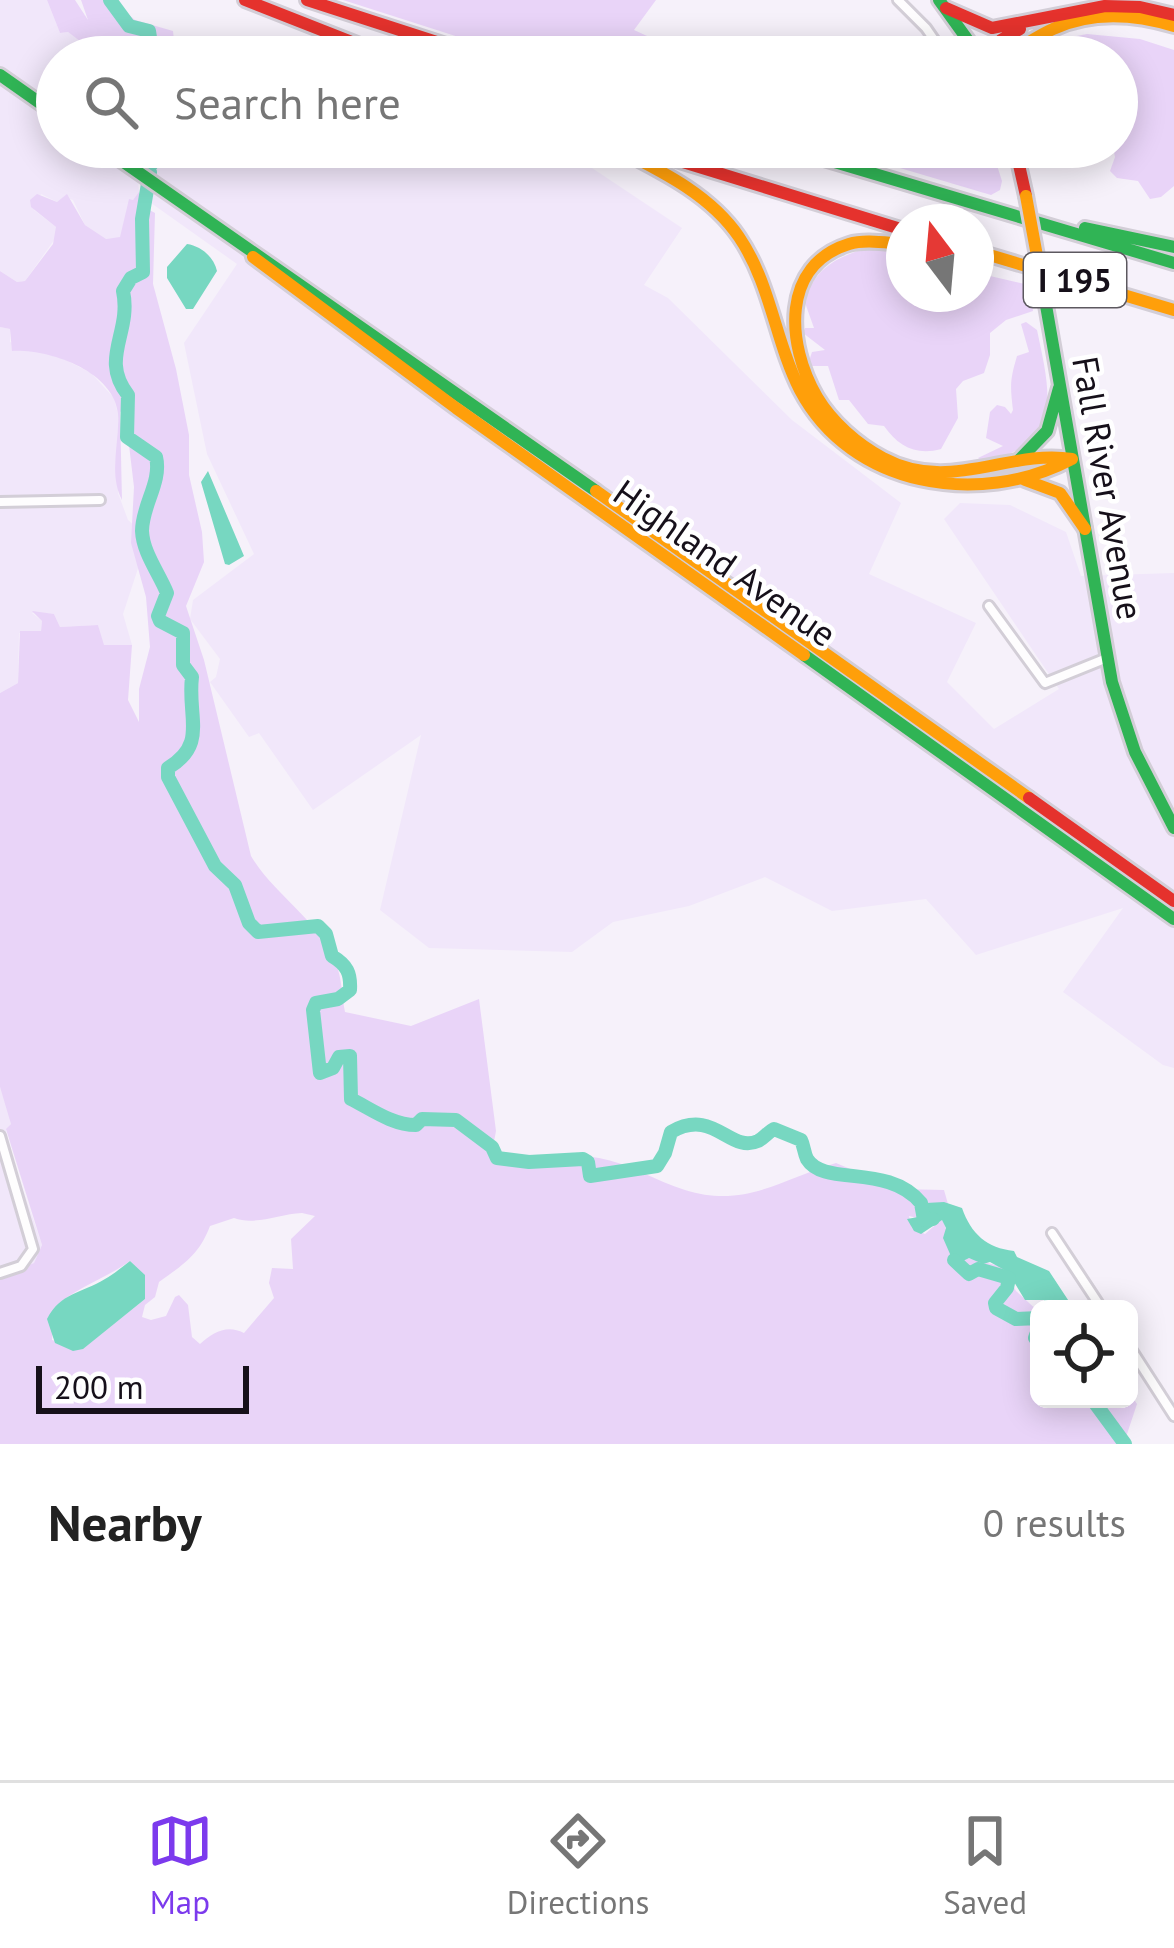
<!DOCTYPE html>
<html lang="en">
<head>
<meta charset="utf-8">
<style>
	body { margin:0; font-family:"PT Sans",sans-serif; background:#f2f2f2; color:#222 }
	.controls { position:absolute; right:36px; bottom:36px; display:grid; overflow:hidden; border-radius:18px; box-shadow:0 6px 30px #0003 }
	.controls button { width:108px; height:108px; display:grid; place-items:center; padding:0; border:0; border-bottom:3px solid #e0e0e0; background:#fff; color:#222; font:60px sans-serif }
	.compass { position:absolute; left:886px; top:204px; width:108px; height:108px; border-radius:50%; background:#fff; box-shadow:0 6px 30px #0003; rotate:344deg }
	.scale { position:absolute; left:36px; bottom:30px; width:213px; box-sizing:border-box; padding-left:12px; border:6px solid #16101a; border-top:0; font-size:33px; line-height:42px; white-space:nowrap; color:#16101a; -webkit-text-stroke:9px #fff; paint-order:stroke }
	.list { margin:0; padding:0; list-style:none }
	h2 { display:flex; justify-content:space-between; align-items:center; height:156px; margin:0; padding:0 48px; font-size:51px }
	h2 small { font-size:39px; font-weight:400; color:#767676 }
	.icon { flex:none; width:66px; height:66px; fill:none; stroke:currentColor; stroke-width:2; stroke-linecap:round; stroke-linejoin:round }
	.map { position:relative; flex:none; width:1174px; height:1444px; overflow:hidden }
	.search { position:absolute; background:#fff; box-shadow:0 6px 30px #0003; left:36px; right:36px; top:36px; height:132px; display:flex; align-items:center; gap:30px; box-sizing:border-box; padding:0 42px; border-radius:66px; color:#767676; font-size:45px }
	.sheet { height:336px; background:#fff }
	nav { display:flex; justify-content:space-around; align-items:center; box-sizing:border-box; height:168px; border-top:3px solid #e0e0e0; background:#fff; font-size:33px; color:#767676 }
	nav a { display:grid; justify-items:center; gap:6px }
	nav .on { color:#7c3aed }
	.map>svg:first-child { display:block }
</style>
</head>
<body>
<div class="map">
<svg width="1174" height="1444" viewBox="0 0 1174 1444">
	<rect width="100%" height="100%" fill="#f6f1fa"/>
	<path fill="#f1e7fa" d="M0 0H47L60 33 68 32 101 52V57H57V147H135L139 192 131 203V228L119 238 105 239 85 225 73 200 65 197 57 202 41 194 34 210 56 227 57 236 25 281 17 282 0 271Z
		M158 147H535L571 154 682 228 644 285 668 298 792 420 901 503 869 574 976 623 947 682 994 729 1059 689 944 519 960 503 1010 505 1066 532 1081 576 1174 573V1068L1163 1065 1063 992 1123 908 976 955 926 899 832 911 765 877 689 906 613 922 572 952 429 948 380 910 421 735 313 810 259 733 249 737 210 682 216 677 220 659 190 619 193 600 254 554 207 454 184 343 237 264 144 198Z
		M0 327 10 329V342L28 350 50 352 91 373 114 398 118 414V493L128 520 148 538 123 614 132 645H103L98 625 60 627 54 614 32 613 42 621 41 632 19 633 18 683 0 693Z
		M0 1087 10 1116 11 1124 6 1130 14 1164 42 1245 34 1263 0 1277Z"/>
	<path fill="#e9d4f8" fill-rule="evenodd" d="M47 0H75L88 20 81 0H111L135 20 173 31 176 57H116L103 42 101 52 96 53 68 32 60 33Z
		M343 0H656L634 30 693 57H521Z
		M1087 34 1140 39 1174 50V186L1161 197 1150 199 1138 181 1117 178 1110 171 1115 157 1113 147H1117V57H1063L1061 39Z
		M829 147H1001L1003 156 997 148 993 153 1002 181 1000 190 991 195Z
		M139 192 140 205 155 213 153 284 176 369 189 435V475L202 532 204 562 186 606 204 660 251 856C274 895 319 920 336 964 342 978 342 997 345 1012L411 1026 479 999 496 1131 492 1152C504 1155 514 1164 526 1166 550 1170 573 1153 599 1158 628 1163 656 1181 685 1190 745 1209 782 1179 836 1163L898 1189 944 1190 948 1204 931 1203 917 1218 909 1216 912 1228 925 1234 942 1219C950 1233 945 1247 954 1261L969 1258 1003 1267 1016 1291 1039 1312V1399L1133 1398 1137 1404 1126 1437 1131 1444H0V1277L34 1263 42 1245 6 1129 11 1124 0 1087V693L18 683 20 631H41L42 621 32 611 54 614 60 627 98 625 104 645H132L128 700 139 722V689L150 647 146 597 131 543 134 487 126 420 120 411 122 500C108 473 120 442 118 414 114 371 49 349 12 351L10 329 0 327V271L17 282 25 281 53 244 56 227 31 207 30 200 37 194 57 202 67 194 85 225 106 239 120 237 129 199 133 200ZM302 1213 315 1216 291 1239 293 1269 272 1268 269 1283 274 1298 244 1333C227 1324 213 1332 200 1344L192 1337 188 1305 179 1295 175 1297 166 1316 151 1320 142 1317 145 1305 155 1297 159 1282C184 1264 199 1255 210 1226L234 1218C255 1226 279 1214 302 1213ZM130 1261 140 1272 145 1299 82 1349 52 1340 54 1308C76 1287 105 1279 130 1261Z
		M866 248 904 253V294H976V269L990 276 1029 285 1033 311 1006 320 990 333V355L984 373 963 381 956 389 958 418 941 449C916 456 898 446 884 426L868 424 849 400H839L828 366H812L809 361 812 352 825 350 803 333 805 328H814L804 300C817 268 833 259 866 248Z
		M1026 322 1037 330C1051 396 1064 444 983 462L978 458 1003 446 986 438 990 412 997 405 1005 407 1011 414 1013 410C1010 385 1010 380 1017 356L1029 352 1021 324Z"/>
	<path fill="#77d7c1" d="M187 244C201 246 214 257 217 271L193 309H186L167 278V267Z
		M208 471 244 556 229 565 225 564 201 482Z
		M944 1202 962 1208C971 1234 987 1248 1014 1251L1017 1257 1049 1271 1074 1309H1046L1044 1300H1025L1008 1272 990 1262 983 1264 969 1258 963 1261 962 1272 957 1270 943 1238 946 1228 942 1220 921 1234 914 1231 907 1219 918 1217 926 1203Z
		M130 1261 145 1275V1299L83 1349 73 1351 55 1343 47 1319C60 1293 82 1293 105 1279 114 1274 122 1267 130 1261Z"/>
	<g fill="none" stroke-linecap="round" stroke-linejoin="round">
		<path stroke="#77d7c1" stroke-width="14" d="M110 0 129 26 149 31 153 57
			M151 165 152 147
			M150 172 142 219 143 272 131 278 123 291C132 333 99 358 128 395L127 437 156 457C162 482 142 505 142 531 143 553 159 573 167 593L158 616 160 621 183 633V665L192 677C187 717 208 744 168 768V777L215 866 235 885 249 923 258 932 318 926 326 934 332 956C347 965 351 973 350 990L338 999 316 1003 313 1010 320 1073 333 1068 339 1057 350 1056 351 1099C371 1109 392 1125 416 1125L422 1119 456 1120 492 1147 497 1158 529 1162 583 1159 588 1162 590 1176 657 1166 665 1153 671 1132C714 1107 730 1154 758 1141 764 1138 768 1132 774 1129L801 1140C804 1146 804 1153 807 1159 824 1187 888 1163 921 1203L924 1220 933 1219
			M954 1260 969 1274 978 1269 1009 1278 1007 1288 995 1303 996 1308 1016 1319 1039 1318
			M1039 1327 1035 1338 1039 1343
			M1092 1399 1125 1444"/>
		<g stroke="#d3ced7" stroke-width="14">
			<path id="street" d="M898 0 926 28 946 57
				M0 502 100 500
				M989 606 1045 683 1107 658
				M0 1136 33 1249 21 1266 0 1273
				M1052 1233 1102 1309
				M1129 1346 1174 1416"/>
		</g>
		<g stroke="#d3ced7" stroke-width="18">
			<path id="fast" d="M939 0 980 57
				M0 75 57 115
				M102 147 596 491
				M784 147 1174 263
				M1085 228 1174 247
				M1044 294 1112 682 1135 752 1174 828
				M1020 459 1047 431 1059 388
				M804 655 1174 919"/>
		</g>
		<g stroke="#d3ced7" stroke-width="18">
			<path id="slow" d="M1003 57C1020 49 1035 37 1053 29 1092 11 1134 14 1174 26
				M614 147C659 170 710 194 739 237 771 284 775 341 800 390 851 487 979 508 1072 459
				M904 244C887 243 865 239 849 244 781 265 786 344 817 397 832 422 857 444 883 458 950 494 1007 449 1072 459
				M976 251 1174 310
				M253 257 456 408 804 655
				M1025 480 1060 493 1085 529
				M596 491 1029 798"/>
		</g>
		<g stroke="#d3ced7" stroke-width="18">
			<path id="jam" d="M245 0 390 57
				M307 0 483 57
				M946 8 992 28 1105 6 1140 7 1174 15
				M986 57 1001 40 1020 29
				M634 147 904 230
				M1015 147 1026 196
				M1029 798 1174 901"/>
		</g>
		<use href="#street" stroke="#fefdfe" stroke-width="8"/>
		<use href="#fast" stroke="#30b455" stroke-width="12"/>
		<use href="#slow" stroke="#ff9f0a" stroke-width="12"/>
		<use href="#jam" stroke="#e5322d" stroke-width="12"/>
		<g stroke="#d3ced7" stroke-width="18" stroke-linecap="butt">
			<path id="slow-bridge" d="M1026 196 1044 294"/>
		</g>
		<use href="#slow-bridge" stroke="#ff9f0a" stroke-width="12"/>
	</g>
	<g text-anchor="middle" stroke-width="9" stroke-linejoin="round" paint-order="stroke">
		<rect fill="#fff" stroke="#5c585f" stroke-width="3" x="1024" y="253" width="102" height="54" rx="9"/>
		<g font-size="33" font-weight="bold" fill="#16101a">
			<text x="1075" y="292">I 195</text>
		</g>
		<g font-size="36" fill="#16101a" stroke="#fff">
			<text transform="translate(1108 488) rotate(80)" y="13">Fall River Avenue</text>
			<text transform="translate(725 563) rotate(35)" y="13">Highland Avenue</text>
		</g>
	</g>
</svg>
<div class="controls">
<button><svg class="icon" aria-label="locate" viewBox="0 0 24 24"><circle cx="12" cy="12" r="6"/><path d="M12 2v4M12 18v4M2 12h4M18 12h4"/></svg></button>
</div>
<svg class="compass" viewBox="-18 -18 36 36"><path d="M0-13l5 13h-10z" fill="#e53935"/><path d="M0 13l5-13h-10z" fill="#767676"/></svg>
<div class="scale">200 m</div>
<div class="search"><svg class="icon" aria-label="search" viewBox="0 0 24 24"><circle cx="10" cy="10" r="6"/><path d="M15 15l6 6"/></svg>Search here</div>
</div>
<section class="sheet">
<h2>Nearby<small>0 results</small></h2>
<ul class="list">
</ul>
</section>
<nav>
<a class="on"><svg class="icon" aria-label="map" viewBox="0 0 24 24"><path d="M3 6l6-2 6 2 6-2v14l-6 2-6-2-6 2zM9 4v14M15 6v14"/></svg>Map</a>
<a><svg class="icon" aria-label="directions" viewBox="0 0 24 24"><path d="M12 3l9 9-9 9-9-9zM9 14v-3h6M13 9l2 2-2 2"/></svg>Directions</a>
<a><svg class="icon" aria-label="saved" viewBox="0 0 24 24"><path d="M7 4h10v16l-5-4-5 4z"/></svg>Saved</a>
</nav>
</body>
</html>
